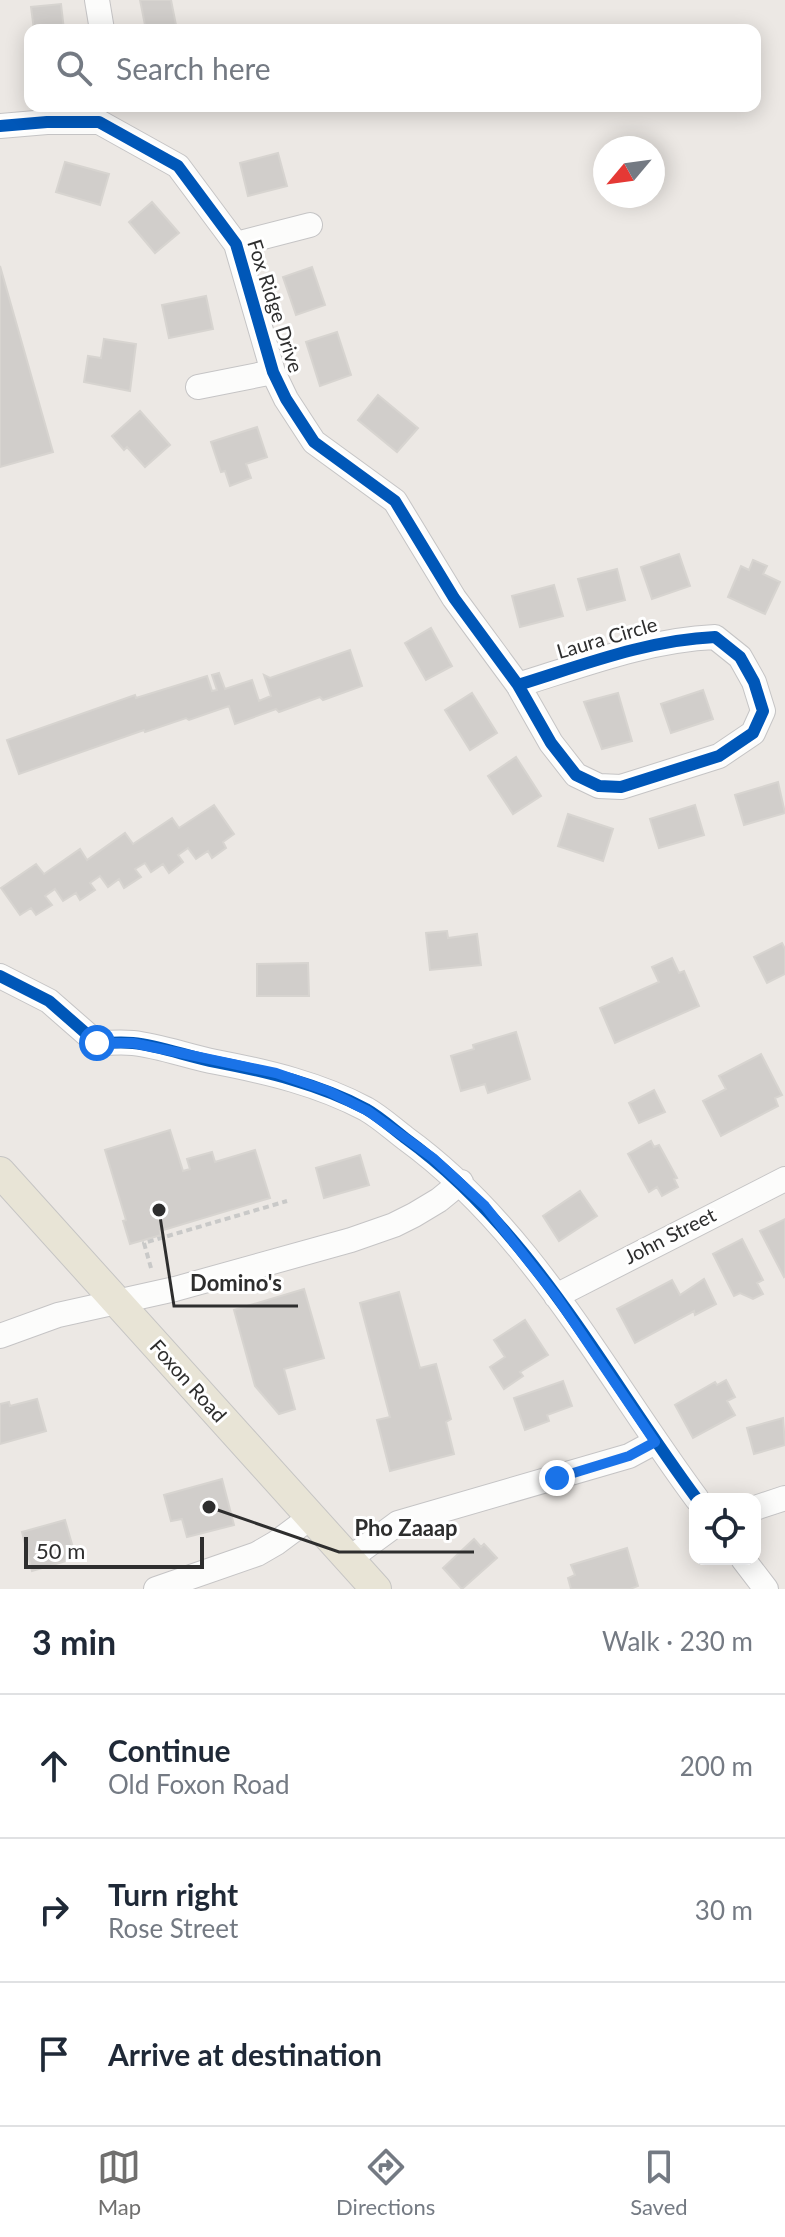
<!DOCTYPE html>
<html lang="en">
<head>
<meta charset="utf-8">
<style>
	body { margin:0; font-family:Lato,sans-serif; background:#f6f6f7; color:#1f2937 }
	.controls { position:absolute; right:24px; bottom:24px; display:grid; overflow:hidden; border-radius:16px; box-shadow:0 4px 20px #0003 }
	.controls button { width:72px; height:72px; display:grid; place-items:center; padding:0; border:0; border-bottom:2px solid #e0e1e3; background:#fff; color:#1f2937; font:40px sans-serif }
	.compass { position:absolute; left:593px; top:136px; width:72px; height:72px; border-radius:50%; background:#fff; box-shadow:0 4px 20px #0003; rotate:241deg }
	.scale { position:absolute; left:24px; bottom:20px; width:180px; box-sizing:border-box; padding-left:8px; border:4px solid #2e2e2e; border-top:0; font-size:22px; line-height:28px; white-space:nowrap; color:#2e2e2e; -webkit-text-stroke:6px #fff; paint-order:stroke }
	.stop { position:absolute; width:24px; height:24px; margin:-18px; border:6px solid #1a73e8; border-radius:50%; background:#fff }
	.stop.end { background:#1a73e8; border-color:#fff; box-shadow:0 2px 8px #0008 }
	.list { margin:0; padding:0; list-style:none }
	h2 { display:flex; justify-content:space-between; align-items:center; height:104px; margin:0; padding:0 32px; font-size:34px }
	h2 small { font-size:26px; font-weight:400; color:#747a83 }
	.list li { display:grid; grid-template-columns:52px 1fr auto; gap:24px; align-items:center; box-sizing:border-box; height:144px; padding:0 32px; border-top:2px solid #e0e1e3 }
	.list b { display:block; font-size:30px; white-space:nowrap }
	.list p { margin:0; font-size:26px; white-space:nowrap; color:#747a83 }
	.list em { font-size:26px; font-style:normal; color:#747a83 }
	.icon { flex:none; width:44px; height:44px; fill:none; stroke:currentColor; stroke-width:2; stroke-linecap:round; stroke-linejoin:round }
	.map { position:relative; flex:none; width:785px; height:1589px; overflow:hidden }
	.search { position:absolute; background:#fff; box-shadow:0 4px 20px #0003; left:24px; right:24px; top:24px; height:88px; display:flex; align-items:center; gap:20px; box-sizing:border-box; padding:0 28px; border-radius:16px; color:#747a83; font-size:30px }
	.sheet { height:536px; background:#fff }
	nav { display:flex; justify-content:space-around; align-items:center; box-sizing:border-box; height:112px; border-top:2px solid #e0e1e3; background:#fff; font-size:22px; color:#747a83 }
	nav a { display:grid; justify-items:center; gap:4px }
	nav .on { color:#706f6e }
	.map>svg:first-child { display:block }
</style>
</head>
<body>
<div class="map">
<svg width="785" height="1589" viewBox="0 0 785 1589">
	<rect width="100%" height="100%" fill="#ece8e4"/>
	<path fill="#d1cecb" stroke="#d7d4d0" stroke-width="2" d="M140 0H171L177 30H146Z
		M61 4 64 30H34L31 7Z
		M278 153 287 186 248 196 240 163Z
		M65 162 109 174 100 205 56 192Z
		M152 202 179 233 155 253 129 222Z
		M0 266 53 452 0 467Z
		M312 267 325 305 296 315 283 277Z
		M206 296 213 329 169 338 162 305Z
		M337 332 351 375 320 386 306 342Z
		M104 339 136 344 130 391 84 382 88 356 101 358Z
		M378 395 418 428 397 452 358 420Z
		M140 411 170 445 145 467 127 447 124 450 112 436Z
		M257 427 267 457 246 464 251 478 230 486 225 471 221 472 211 442Z
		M679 554 690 586 652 599 641 567Z
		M753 560 767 566 763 574 780 582 765 614 728 597 741 566 749 570Z
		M617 569 625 600 587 610 578 579Z
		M554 585 563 616 520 627 512 596Z
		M431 628 452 666 426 680 405 643Z
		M350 650 362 686 323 700 320 697 279 712 276 709 235 724 229 706 189 720 186 718 145 732 144 730 19 774 7 740 135 695 136 698 207 676 212 691 217 690 212 675 219 673 225 689 252 680 259 701 271 696 264 675 270 678Z
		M703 690 713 719 671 733 661 704Z
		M472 693 497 733 470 750 445 710Z
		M618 693 632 741 602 749 584 702Z
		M516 757 541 796 513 814 488 776Z
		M778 782 785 813 744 825 735 795Z
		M214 805 234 834 223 842 226 848 212 858 208 851 196 859 188 848 178 855 183 862 169 873 163 864 151 872 145 863 135 869 141 877 124 888 119 879 108 887 100 876 90 883 95 890 80 900 76 893 63 901 55 889 45 896 52 905 36 915 31 908 20 915 1 888 36 864 44 874 80 849 87 860 125 833 133 844 172 818 179 828Z
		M695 805 704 835 659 848 650 819Z
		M568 814 613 829 603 861 558 846Z
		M447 931 448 938 477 934 481 965 430 970 426 933Z
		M782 943 785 949V974L767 983 754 957Z
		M672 958 679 973 684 971 699 1006 615 1043 600 1008 659 982 652 967Z
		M308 963 309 996H257V964Z
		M516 1032 530 1079 488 1093 485 1084 461 1091 451 1056 474 1049 473 1045Z
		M761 1054 782 1095 775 1098 778 1106 721 1136 703 1101 726 1089 719 1076Z
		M654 1090 665 1112 639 1123 629 1103Z
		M170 1130 183 1171 190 1169 187 1159 212 1152 215 1162 255 1150 270 1198 160 1231 161 1235 130 1244 123 1221 126 1220 105 1150Z
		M651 1141 654 1147 659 1145 677 1178 674 1179 678 1187 662 1196 657 1187 649 1192 628 1154Z
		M360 1155 369 1185 324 1198 316 1168Z
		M580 1191 597 1216 559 1241 543 1216Z
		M785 1219V1276L784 1277 760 1231Z
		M742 1239 763 1280 757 1283 763 1294 753 1299 740 1293 734 1296 713 1254Z
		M704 1279 716 1304 695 1315 694 1311 635 1343 617 1309 672 1280 680 1295Z
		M304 1289 324 1358 284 1369 295 1409 279 1414 255 1386 234 1310Z
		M399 1292 420 1368 436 1364 451 1419 446 1422 454 1454 390 1471 377 1420 390 1417 360 1303Z
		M525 1320 548 1355 520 1372 523 1376 504 1389 490 1367 505 1357 494 1340Z
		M726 1380 735 1397 727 1401 735 1415 693 1438 675 1405 715 1382 717 1385Z
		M563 1381 572 1406 547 1415 549 1421 525 1430 514 1398Z
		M37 1399 46 1431 0 1444V1404L9 1402 10 1406Z
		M783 1418 785 1445 754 1454 747 1428Z
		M222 1479 234 1525 187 1537 182 1519 171 1521 164 1495Z
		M65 1520 76 1558 32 1571 22 1532Z
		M474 1539 481 1547 484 1544 497 1558 462 1589 443 1568Z
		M627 1548 638 1586 630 1589H571L568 1578 575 1575 571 1565Z"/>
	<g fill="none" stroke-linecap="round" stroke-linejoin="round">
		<g stroke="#c5c4c5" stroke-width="26">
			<path id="minor" d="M97 0 102 30
				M0 126 47 122H99L178 166 236 244 273 372 286 399 314 442 395 501 454 598 518 685 551 743 576 775 599 786 621 787 719 756 753 733 763 711 754 682 740 657 715 637C647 640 583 665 518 685
				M236 244 310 225
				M198 387 273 372
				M0 976 49 1001 97 1043C109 1043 122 1042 133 1043 161 1046 189 1057 216 1062 268 1072 319 1084 366 1109 380 1117 392 1128 405 1138 532 1230 605 1375 697 1499
				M556 1296 785 1179
				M0 1336 58 1315 175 1289 351 1240 394 1225 414 1215 439 1200 461 1182
				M755 1508 785 1498
				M349 1559 398 1523 629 1456 655 1442
				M743 1559 766 1589
				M156 1589 257 1554 276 1543 311 1517"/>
		</g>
		<g stroke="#c6c5c4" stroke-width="32">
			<path id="major" d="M0 1172 376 1589"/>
		</g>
		<path stroke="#c9c9c8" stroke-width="4" stroke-dasharray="6 4" stroke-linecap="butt" d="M151 1268 144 1243 287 1201"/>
		<use href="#minor" stroke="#fcfcfb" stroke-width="24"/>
		<use href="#major" stroke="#e8e4d6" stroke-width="30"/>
		<g stroke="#fff" stroke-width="17">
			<path id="cycleway" d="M0 126 47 122H99L178 166 236 244 273 372 286 399 314 442 395 501 454 598 518 685 551 743 576 775 599 786 621 787 719 756 753 733 763 711 754 682 740 657 715 637C647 640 583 665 518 685
				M0 976 49 1001 97 1043C109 1043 122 1042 133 1043 161 1046 189 1057 216 1062 268 1072 319 1084 366 1109 380 1117 392 1128 405 1138 532 1230 605 1375 697 1499"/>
		</g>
		<use href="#cycleway" stroke="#0057b8" stroke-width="12"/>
	</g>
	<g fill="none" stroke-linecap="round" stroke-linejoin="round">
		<path stroke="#1a73e8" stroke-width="10" d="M97 1043H133L276 1073 328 1091 368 1111 433 1158 485 1206 556 1296 655 1442 629 1456 557 1478"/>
	</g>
	<g text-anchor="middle" stroke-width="6" stroke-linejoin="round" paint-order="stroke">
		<g font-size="20" fill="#2e2e2e" stroke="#fff">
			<text transform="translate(275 306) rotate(72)" y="7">Fox Ridge Drive</text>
			<text transform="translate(607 638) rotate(-16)" y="7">Laura Circle</text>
			<text transform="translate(670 1236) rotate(-27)" y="7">John Street</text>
			<text transform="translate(188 1381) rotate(48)" y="7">Foxon Road</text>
		</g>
	</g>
	<path fill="none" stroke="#2e2e2e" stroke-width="3" d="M159 1210L174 1306H298M209 1507L339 1552H474"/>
	<g fill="#2e2e2e" stroke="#fff" stroke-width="3">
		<circle cx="159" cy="1210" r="8"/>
		<circle cx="209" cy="1507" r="8"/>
	</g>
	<g font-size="22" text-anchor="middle" font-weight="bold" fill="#2e2e2e" stroke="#fff" stroke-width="6" stroke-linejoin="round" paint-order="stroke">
		<text x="236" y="1291">Domino's</text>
		<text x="406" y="1536">Pho Zaaap</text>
	</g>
</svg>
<div class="controls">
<button><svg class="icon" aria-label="locate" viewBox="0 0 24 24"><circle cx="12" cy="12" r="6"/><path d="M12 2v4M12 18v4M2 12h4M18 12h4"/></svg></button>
</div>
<svg class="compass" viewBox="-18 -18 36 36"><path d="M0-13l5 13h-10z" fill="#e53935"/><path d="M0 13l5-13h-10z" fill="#747a83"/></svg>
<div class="scale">50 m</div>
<div class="stop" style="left:97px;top:1043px"></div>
<div class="stop end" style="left:557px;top:1478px"></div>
<div class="search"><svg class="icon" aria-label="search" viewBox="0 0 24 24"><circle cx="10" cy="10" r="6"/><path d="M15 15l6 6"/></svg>Search here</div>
</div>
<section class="sheet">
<h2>3 min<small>Walk · 230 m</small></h2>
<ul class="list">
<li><svg class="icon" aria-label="ahead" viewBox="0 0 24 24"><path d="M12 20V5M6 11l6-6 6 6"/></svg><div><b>Continue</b><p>Old Foxon Road</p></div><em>200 m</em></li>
<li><svg class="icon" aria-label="right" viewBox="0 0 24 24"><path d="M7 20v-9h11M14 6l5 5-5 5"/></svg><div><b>Turn right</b><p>Rose Street</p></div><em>30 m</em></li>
<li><svg class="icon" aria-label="arrive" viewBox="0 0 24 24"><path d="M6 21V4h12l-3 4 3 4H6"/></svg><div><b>Arrive at destination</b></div></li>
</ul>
</section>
<nav>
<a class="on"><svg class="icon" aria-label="map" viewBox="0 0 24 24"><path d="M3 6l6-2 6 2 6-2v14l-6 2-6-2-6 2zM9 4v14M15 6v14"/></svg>Map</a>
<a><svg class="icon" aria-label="directions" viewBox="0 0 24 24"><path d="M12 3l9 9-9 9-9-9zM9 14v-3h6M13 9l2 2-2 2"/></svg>Directions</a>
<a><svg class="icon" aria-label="saved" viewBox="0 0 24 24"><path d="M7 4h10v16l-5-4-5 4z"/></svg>Saved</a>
</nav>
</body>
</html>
